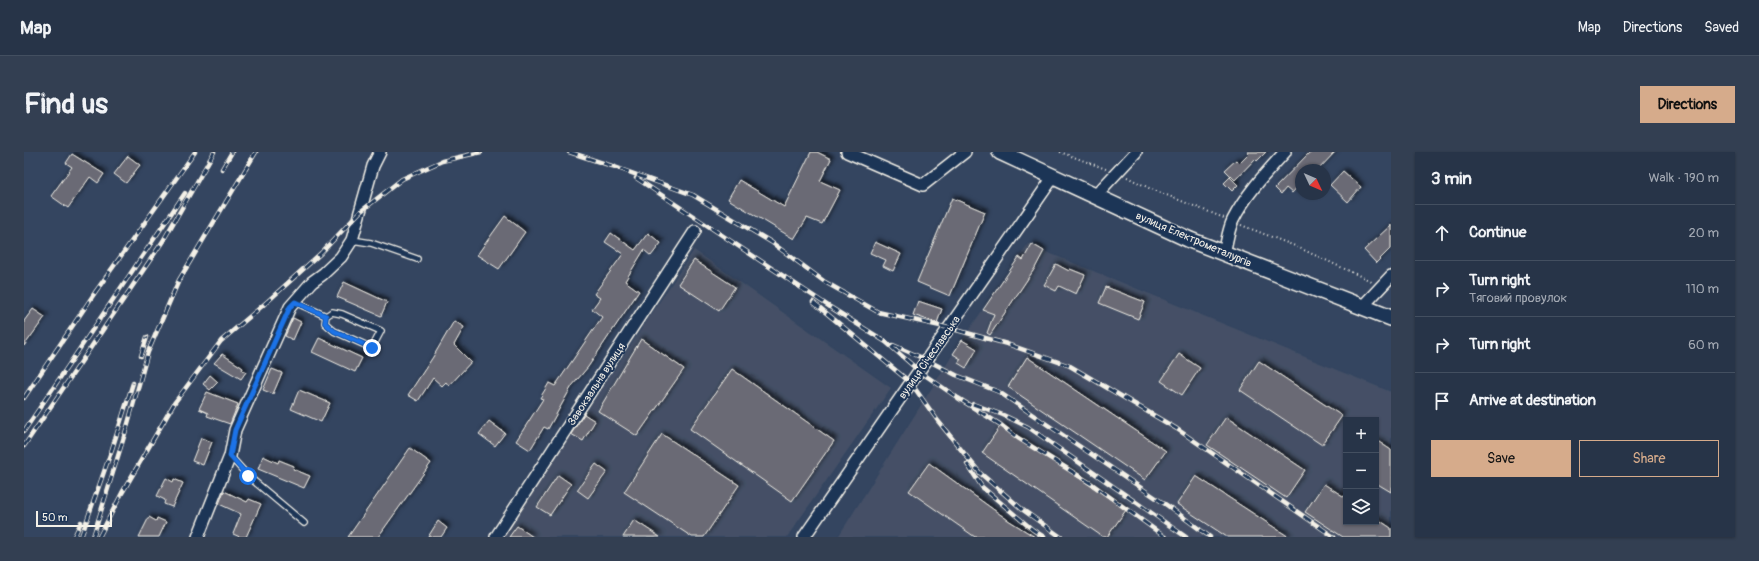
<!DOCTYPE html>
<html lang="en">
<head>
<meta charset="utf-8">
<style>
	body { margin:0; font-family:Pangolin,sans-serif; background:#333f52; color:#f1f3f6 }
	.controls { position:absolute; right:12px; bottom:12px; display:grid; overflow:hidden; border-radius:0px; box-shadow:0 1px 3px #0004 }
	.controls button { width:36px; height:36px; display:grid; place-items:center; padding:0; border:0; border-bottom:1px solid #434f60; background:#273448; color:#f1f3f6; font:20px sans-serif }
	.compass { position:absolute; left:1271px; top:12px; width:36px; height:36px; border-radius:50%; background:#273448; box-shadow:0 1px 3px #0004; rotate:134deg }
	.scale { position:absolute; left:12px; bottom:10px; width:76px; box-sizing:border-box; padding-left:4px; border:2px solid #f4f1e8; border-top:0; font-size:11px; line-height:14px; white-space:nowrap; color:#f4f1e8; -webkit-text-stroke:3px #1d3557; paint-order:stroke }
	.stop { position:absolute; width:12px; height:12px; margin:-9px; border:3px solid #1a73e8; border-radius:50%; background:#fff }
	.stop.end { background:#1a73e8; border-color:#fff; box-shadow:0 1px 4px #0008 }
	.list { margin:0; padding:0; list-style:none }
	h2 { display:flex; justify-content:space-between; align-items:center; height:52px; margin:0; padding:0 16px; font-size:17px }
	h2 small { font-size:13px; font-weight:400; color:#a4aab4 }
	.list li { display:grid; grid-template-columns:26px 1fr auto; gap:12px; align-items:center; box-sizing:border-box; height:56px; padding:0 16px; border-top:1px solid #434f60 }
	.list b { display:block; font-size:15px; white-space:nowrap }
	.list p { margin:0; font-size:13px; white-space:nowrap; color:#a4aab4 }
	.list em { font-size:13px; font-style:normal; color:#a4aab4 }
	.actions { display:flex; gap:8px; padding:12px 16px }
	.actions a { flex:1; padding:9px 0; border:1px solid #d6ab8b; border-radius:0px; text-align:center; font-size:14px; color:#d6ab8b }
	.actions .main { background:#d6ab8b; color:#111 }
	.icon { flex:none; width:22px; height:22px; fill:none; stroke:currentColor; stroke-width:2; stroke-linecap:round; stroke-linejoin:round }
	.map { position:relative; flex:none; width:1367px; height:385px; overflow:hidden; border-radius:0px }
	header { display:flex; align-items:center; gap:24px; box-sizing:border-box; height:56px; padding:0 20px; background:#273448; border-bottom:1px solid #434f60 }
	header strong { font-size:19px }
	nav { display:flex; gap:22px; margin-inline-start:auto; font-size:14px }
	.intro { display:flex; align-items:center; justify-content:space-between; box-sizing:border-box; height:96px; padding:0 24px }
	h1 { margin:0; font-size:28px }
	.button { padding:10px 18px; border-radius:0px; background:#d6ab8b; color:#111; font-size:14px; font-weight:700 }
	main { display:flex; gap:24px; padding:0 24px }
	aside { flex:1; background:#273448; border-radius:0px; box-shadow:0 1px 3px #0004 }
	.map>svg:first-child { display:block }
</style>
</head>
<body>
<header>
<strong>Map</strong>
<nav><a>Map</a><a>Directions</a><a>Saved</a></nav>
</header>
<div class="intro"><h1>Find us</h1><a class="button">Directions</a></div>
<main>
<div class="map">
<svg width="1367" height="385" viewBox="0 0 1367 385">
	<defs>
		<filter id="shadow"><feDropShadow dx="3" dy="-3" stdDeviation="2" flood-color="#0009"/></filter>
	</defs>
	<rect width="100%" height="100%" fill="#344560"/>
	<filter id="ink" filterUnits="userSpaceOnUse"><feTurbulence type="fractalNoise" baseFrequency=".025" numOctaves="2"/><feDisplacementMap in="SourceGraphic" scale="8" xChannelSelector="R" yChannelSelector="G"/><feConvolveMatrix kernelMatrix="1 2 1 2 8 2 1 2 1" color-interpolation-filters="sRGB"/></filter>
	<g filter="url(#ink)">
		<path fill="#445066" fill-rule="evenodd" d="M1004 92H1008L1020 99 1367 240V385H814L938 188ZM1322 268H1352V370H1322Z
			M670 98 867 236 763 385H479Z"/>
		<path fill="#6b6a75" stroke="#f4f1e8" filter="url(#shadow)" d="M787 0H793L807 7 796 29 816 38 798 72 783 66 770 87 704 47 715 28 760 55Z
			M1223 0H1242L1233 9 1231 7 1211 28 1201 18 1212 8 1215 11 1225 1Z
			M1286 0H1311L1294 18H1277V31L1268 41 1262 36 1257 42 1251 36Z
			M48 2 80 22 74 31 66 25 44 56 27 44 48 15 42 11Z
			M104 4 116 13 102 31 90 22Z
			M1319 19 1337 35 1324 50 1306 33Z
			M1206 25 1214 33 1208 39 1200 31Z
			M928 46 961 60 926 144 893 130Z
			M481 64 501 80 475 117 453 103Z
			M1367 73V96L1352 111 1340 98Z
			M587 81 611 98 624 81 637 91 627 104 620 98 601 129 615 139 564 215 548 234 524 277 520 275 506 298 492 289 519 247 516 246 525 231 531 234 578 165 568 157 576 146 570 142 599 102 581 90Z
			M851 90 877 102 869 119 859 114 862 108 846 101Z
			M1008 92 1020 99 1011 116 966 183 963 181 970 162 959 158 995 105 999 108Z
			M670 108 711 135 695 159 654 132Z
			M1032 112 1045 119 1046 117 1061 123 1052 142 1035 134 1032 139 1020 133Z
			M320 130 363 150 357 164 313 145Z
			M1082 135 1121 150 1114 167 1075 151Z
			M894 149 918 157 913 171 889 163Z
			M9 157 21 165 0 194V169Z
			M269 166 277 170 269 188 261 184Z
			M430 169 440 175 430 193 447 210 425 234 422 230 418 234 409 226 394 249 384 243 409 205Z
			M295 186 338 206 331 220 288 200Z
			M617 187 660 217 613 284 574 259Z
			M938 188 953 197 942 216 934 211 937 207 929 202Z
			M198 202 219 216 218 218 222 220 217 227 190 211Z
			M1155 202 1176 216 1158 243 1137 229Z
			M1003 205 1142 299 1121 328 984 235Z
			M1235 209 1318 264 1298 293 1216 238Z
			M248 217 258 221 249 242 239 238Z
			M708 217 810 289 768 349 666 277Z
			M186 223 194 230 186 238 179 232Z
			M275 238 306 251 297 270 267 257Z
			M183 240 214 252 206 272 183 264 184 261 175 257Z
			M560 262 571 269 559 289 547 282Z
			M1202 265 1281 318 1262 346 1183 293Z
			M465 269 481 281 471 294 455 282Z
			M977 273 1102 358 1083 385H1079L958 301Z
			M638 282 715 333 680 385H668L600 340Z
			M177 286 188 290 179 313 168 309Z
			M1352 288 1367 298V340L1352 331Z
			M386 296 407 311 354 385H324Z
			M239 304 254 311 255 308 270 314 269 317 286 324 280 336 234 317Z
			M905 311 984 368 1011 385H951L885 339Z
			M572 312 583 320 564 346 553 338Z
			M534 323 547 332 526 363 513 355Z
			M1172 324 1265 385H1203L1153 352Z
			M142 326 149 330 150 327 159 331 148 355 140 352 141 348 133 344Z
			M1300 332 1322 346V370H1352V366L1367 376V385H1319L1281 360Z
			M200 339 223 350 225 347 237 352 222 385H216L209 382 217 362 195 352Z
			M125 365 132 369 133 366 142 370 135 385H115Z
			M610 368 636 385H599Z
			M414 369 423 376 417 385H404Z
			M493 374 509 385H485Z"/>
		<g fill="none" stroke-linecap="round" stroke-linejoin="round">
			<g stroke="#f4f1e8" stroke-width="8">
				<path id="lane" d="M328 88 347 91 393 107
					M271 150 302 164 301 171 310 179 348 196 357 179 318 162 308 160 302 164
					M206 304 224 324 280 371"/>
			</g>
			<g stroke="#f4f1e8" stroke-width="14">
				<path id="street" d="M823 0 899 33 941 0
					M1071 44 1112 0
					M1200 101C1203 90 1204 78 1209 68 1222 42 1242 21 1261 0
					M1338 155 1367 124
					M174 385 206 304 211 278 266 155 288 130 299 122 317 105 328 88 349 14 356 0
					M472 385 671 79
					M780 385 1030 24"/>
			</g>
			<g stroke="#f4f1e8" stroke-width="18">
				<path id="secondary" d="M976 0 1166 88 1367 166"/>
			</g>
			<path stroke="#f4f1e8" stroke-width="2" stroke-dasharray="1 3" stroke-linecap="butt" d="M1036 0 1082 17
				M1103 25 1125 36 1200 66
				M1217 73 1271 94 1349 130"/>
			<use href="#lane" stroke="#1d3557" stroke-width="5.5"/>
			<use href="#street" stroke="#1d3557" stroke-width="11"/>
			<use href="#secondary" stroke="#1d3557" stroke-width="15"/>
			<g stroke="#f4f1e8" stroke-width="4.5">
				<path id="rail" d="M545 0 588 14 669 43 747 90 801 130 854 160 925 176 983 192 1046 214 1153 277 1310 385
					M198 17 208 0
					M612 26 806 155 862 190 895 219 934 246 977 273 994 286 1068 332 1141 385
					M789 150 887 231 914 269 956 321 999 358 1037 385
					M869 193 903 208 932 223 975 240 1144 354 1186 385
					M117 204 123 185
					M0 246 72 139 171 0
					M949 252 979 263 1004 275 1162 385
					M0 279 161 41
					M0 294 139 89 190 0
					M943 312 958 335 1009 378 1020 385
					M50 385 57 370
					M57 385 88 297 109 231
					M69 385 103 275 124 200 155 128 232 0
					M75 385 98 341 151 250 197 189 244 149 297 101 336 60 378 27 418 9 457 0"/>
			</g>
			<use href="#rail" stroke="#1d3557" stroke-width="3" stroke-dasharray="9" stroke-linecap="butt"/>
		</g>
	</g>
	<g fill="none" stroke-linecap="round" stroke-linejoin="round" filter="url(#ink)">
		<path stroke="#1a73e8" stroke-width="5" d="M224 324 206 304 211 278 266 155 271 150 302 164 301 171 310 179 348 196"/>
	</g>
	<g text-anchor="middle" stroke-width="4" stroke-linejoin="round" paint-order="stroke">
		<g font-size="11" fill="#f4f1e8" stroke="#1d3557">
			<text transform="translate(1170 87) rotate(23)" y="4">вулиця Електрометалургів</text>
			<text transform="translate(905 205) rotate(-55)" y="4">вулиця Січеславська</text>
			<text transform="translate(572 232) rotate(-57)" y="4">Завокзальна вулиця</text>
		</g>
	</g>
</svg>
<div class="controls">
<button>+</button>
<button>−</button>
<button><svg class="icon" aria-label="layers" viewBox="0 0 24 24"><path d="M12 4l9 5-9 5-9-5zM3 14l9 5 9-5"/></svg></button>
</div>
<svg class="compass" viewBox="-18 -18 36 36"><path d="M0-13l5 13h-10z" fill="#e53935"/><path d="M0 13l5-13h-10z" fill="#a4aab4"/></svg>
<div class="scale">50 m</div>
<div class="stop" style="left:224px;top:324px"></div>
<div class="stop end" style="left:348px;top:196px"></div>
</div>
<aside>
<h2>3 min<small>Walk · 190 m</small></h2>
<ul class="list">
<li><svg class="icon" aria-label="ahead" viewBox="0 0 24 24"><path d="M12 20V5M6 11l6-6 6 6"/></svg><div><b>Continue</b></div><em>20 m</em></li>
<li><svg class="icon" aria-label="right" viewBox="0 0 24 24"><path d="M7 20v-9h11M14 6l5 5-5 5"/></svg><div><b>Turn right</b><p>Тяговий провулок</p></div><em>110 m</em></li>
<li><svg class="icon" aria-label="right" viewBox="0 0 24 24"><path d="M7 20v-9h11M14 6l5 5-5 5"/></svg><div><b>Turn right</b></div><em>60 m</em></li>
<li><svg class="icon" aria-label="arrive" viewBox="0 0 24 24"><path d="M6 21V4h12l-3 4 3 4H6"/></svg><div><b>Arrive at destination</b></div></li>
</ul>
<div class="actions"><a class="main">Save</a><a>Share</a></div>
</aside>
</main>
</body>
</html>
